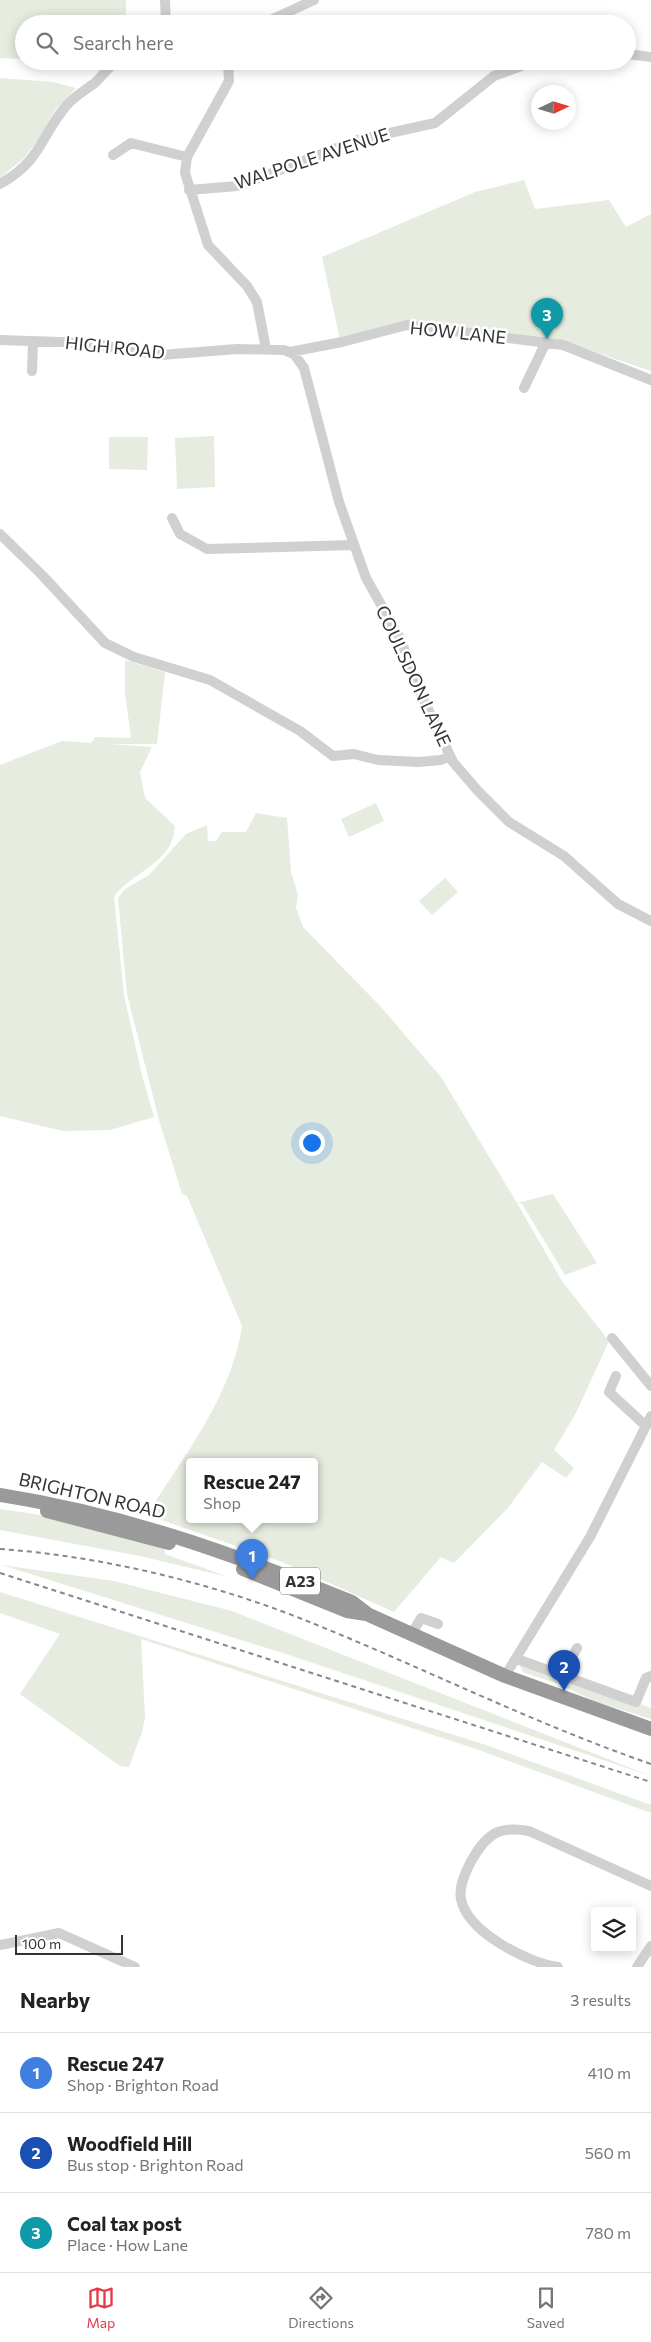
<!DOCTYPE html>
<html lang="en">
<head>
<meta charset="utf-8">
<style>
	body { margin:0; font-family:Commissioner,sans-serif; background:#f2f2f2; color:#222 }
	.controls { position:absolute; right:15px; bottom:15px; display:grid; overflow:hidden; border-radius:5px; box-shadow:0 2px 12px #0003 }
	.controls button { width:45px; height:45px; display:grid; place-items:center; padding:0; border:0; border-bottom:1px solid #e0e0e0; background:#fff; color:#222; font:25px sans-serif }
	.compass { position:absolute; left:531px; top:85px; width:45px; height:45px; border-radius:50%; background:#fff; box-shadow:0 2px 12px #0003; rotate:86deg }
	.scale { position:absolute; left:15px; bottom:12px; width:108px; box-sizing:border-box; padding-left:5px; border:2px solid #333; border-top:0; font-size:14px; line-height:18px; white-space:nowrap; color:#333; -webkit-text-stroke:4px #fff; paint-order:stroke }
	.you { position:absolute; left:311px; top:1142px; width:18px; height:18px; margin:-12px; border:4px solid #fff; border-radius:50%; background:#1a73e8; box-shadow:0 0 0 8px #1a73e833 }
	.badge { display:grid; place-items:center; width:32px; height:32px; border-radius:50%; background:#e63946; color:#fff; font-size:16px; font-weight:700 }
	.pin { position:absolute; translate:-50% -41px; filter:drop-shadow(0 1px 2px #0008) }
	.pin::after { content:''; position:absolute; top:26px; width:18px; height:15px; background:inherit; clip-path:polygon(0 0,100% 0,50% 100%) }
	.popup { position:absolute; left:186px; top:1458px; width:132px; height:65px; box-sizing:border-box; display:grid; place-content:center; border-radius:5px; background:#fff; filter:drop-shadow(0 1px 4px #0005); font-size:16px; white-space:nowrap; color:#767676 }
	.popup b { font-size:19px; color:#222 }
	.popup::after { content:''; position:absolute; left:50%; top:100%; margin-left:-10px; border:10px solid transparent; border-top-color:#fff }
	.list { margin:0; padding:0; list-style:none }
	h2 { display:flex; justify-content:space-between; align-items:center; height:65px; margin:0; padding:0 20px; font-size:21px }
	h2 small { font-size:16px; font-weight:400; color:#767676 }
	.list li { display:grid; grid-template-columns:32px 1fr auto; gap:15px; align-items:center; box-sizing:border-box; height:80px; padding:0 20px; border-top:1px solid #e0e0e0 }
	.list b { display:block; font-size:19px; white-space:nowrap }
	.list p { margin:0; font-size:16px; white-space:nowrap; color:#767676 }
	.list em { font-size:16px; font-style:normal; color:#767676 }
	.icon { flex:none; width:28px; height:28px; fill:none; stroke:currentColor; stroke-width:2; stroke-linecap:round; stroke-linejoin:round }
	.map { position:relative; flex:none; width:651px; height:1967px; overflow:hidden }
	.search { position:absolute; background:#fff; box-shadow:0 2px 12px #0003; left:15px; right:15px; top:15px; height:55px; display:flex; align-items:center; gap:12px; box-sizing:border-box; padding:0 18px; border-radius:28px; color:#767676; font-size:19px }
	.sheet { height:305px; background:#fff }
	nav { display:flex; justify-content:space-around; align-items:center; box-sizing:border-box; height:70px; border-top:1px solid #e0e0e0; background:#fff; font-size:14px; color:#767676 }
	nav a { display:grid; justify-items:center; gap:2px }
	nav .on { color:#e63946 }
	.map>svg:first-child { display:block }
</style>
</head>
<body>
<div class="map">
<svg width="651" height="1967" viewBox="0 0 651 1967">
	<rect width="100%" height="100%" fill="#fff"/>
	<path fill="#e6ecdf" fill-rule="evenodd" d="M0 0H126V24H24V59L0 58Z
		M0 78 54 82 76 88 56 109 38 140 24 158 0 178Z
		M524 180 535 209 609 200 626 227 651 214V371L565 342 407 324 340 340 322 257 475 192Z
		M214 436 215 487 177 489 175 438Z
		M109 437H148L147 470 109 469Z
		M125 660 165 672 157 744H109L152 747 140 772 145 798 175 826C173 864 132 871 114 897L124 995 142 1075 154 1117 110 1130 63 1131 0 1116V765L62 741 91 743 95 737 131 738 125 693Z
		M376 803 384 821 349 837 341 819Z
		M256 813 287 818 291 872 298 895 296 908 303 927 381 1007 441 1077 517 1203 553 1194 597 1263 565 1275 522 1204 517 1203 562 1281 609 1341 577 1411 554 1450 574 1468 566 1478 542 1462 507 1509 454 1563 441 1557 394 1612 282 1562 147 1515C183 1457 232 1396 242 1326L187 1196 182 1194 159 1120 127 994 118 898 125 889 149 875 186 834 207 825 208 841H216L222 832H246ZM190 1461H314V1519H190Z
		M445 878 458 892 432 915 419 901Z
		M0 1509 47 1516 165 1546V1554L228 1577 140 1556 0 1530Z
		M2 1565 114 1581 232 1611 651 1776 289 1655Z
		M0 1592 489 1746 651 1805V1813L476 1749 141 1639 145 1717 142 1732 129 1767 120 1766 20 1694 60 1634 0 1613Z
		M521 1663 651 1708V1719L594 1701 561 1685 523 1672 520 1666Z"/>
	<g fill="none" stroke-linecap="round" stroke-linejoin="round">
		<path stroke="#d0d0d0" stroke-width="10" d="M165 0 166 24
			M262 24 314 0
			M627 54 651 57
			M228 61 229 81 187 157 185 173 208 245 247 286 257 302 266 349
			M113 155 131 143 187 157
			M0 184C41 161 39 139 66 106 74 96 86 90 96 82 105 73 109 64 122 61
			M189 190 238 186 358 140 435 123 494 76 535 61
			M0 340 89 343 161 355 237 349 284 350 294 354 304 368 339 502 366 578 401 640 418 688 453 762 478 791 509 822 564 856 618 904 651 921
			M290 352 342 342 407 325 563 345 651 380
			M32 371 33 342
			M524 388 546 342
			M172 518 180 534 207 549 354 545
			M0 534 42 575 105 643 134 657 210 680 300 731 333 756 354 754 378 760 419 762 441 760 450 756
			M612 1338 651 1386
			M616 1376 609 1392 646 1426
			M411 1635 421 1618 438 1624
			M517 1659 636 1702 646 1678 651 1676
			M505 1676 590 1537 651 1416
			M562 1676 577 1648
			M0 1945 59 1933 135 1967
			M558 1967C528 1963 467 1932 461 1899 457 1880 480 1839 498 1832 508 1828 518 1829 529 1831L651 1886
			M637 1967 651 1946"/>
		<path stroke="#9a9a9a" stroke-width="14" d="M0 1495C126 1515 234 1554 352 1602L369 1615 505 1676 651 1729
			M47 1511 169 1543
			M243 1569 347 1611 366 1614"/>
		<path stroke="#888" stroke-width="2" stroke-dasharray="5 4" stroke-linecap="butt" d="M0 1549C102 1556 217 1584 312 1623 426 1669 535 1724 651 1764
			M0 1573 651 1782"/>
	</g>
	<g text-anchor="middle" stroke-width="5" stroke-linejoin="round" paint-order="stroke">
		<rect fill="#fff" stroke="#707070" stroke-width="1" x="280" y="1567.5" width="40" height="27" rx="4"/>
		<g font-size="16" font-weight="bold" fill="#333">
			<text x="300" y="1587">A23</text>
		</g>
		<g font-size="18" fill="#333" stroke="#fff">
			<text transform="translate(312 159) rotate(-18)" y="6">WALPOLE AVENUE</text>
			<text transform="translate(458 333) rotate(6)" y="6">HOW LANE</text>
			<text transform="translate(115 348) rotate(6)" y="6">HIGH ROAD</text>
			<text transform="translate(413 676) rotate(65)" y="6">COULSDON LANE</text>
			<text transform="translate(92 1496) rotate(13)" y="6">BRIGHTON ROAD</text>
		</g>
	</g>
</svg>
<div class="controls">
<button><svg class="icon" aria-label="layers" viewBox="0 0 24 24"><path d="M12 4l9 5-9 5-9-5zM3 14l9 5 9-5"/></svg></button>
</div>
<svg class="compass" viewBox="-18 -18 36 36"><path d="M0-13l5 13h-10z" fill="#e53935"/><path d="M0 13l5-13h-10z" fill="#767676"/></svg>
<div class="scale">100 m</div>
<div class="you"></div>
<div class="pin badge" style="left:252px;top:1580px;background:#3f7fe0">1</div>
<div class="popup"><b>Rescue 247</b>Shop</div>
<div class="pin badge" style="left:564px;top:1691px;background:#1a4fb4">2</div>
<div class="pin badge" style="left:547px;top:339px;background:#0f9aa8">3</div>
<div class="search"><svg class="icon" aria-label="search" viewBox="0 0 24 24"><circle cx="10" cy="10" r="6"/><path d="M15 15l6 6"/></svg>Search here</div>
</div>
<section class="sheet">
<h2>Nearby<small>3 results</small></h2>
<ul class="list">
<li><span class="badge" style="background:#3f7fe0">1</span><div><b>Rescue 247</b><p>Shop · Brighton Road</p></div><em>410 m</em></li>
<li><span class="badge" style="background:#1a4fb4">2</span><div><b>Woodfield Hill</b><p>Bus stop · Brighton Road</p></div><em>560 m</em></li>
<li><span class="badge" style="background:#0f9aa8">3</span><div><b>Coal tax post</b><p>Place · How Lane</p></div><em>780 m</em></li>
</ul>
</section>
<nav>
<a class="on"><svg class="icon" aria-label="map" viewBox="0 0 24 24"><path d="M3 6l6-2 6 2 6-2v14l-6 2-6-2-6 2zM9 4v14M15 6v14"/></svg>Map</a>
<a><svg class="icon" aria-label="directions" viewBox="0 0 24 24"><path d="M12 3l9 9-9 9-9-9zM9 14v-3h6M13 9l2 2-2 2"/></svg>Directions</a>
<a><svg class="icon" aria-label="saved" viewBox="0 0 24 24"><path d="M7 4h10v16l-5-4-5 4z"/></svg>Saved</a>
</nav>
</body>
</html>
